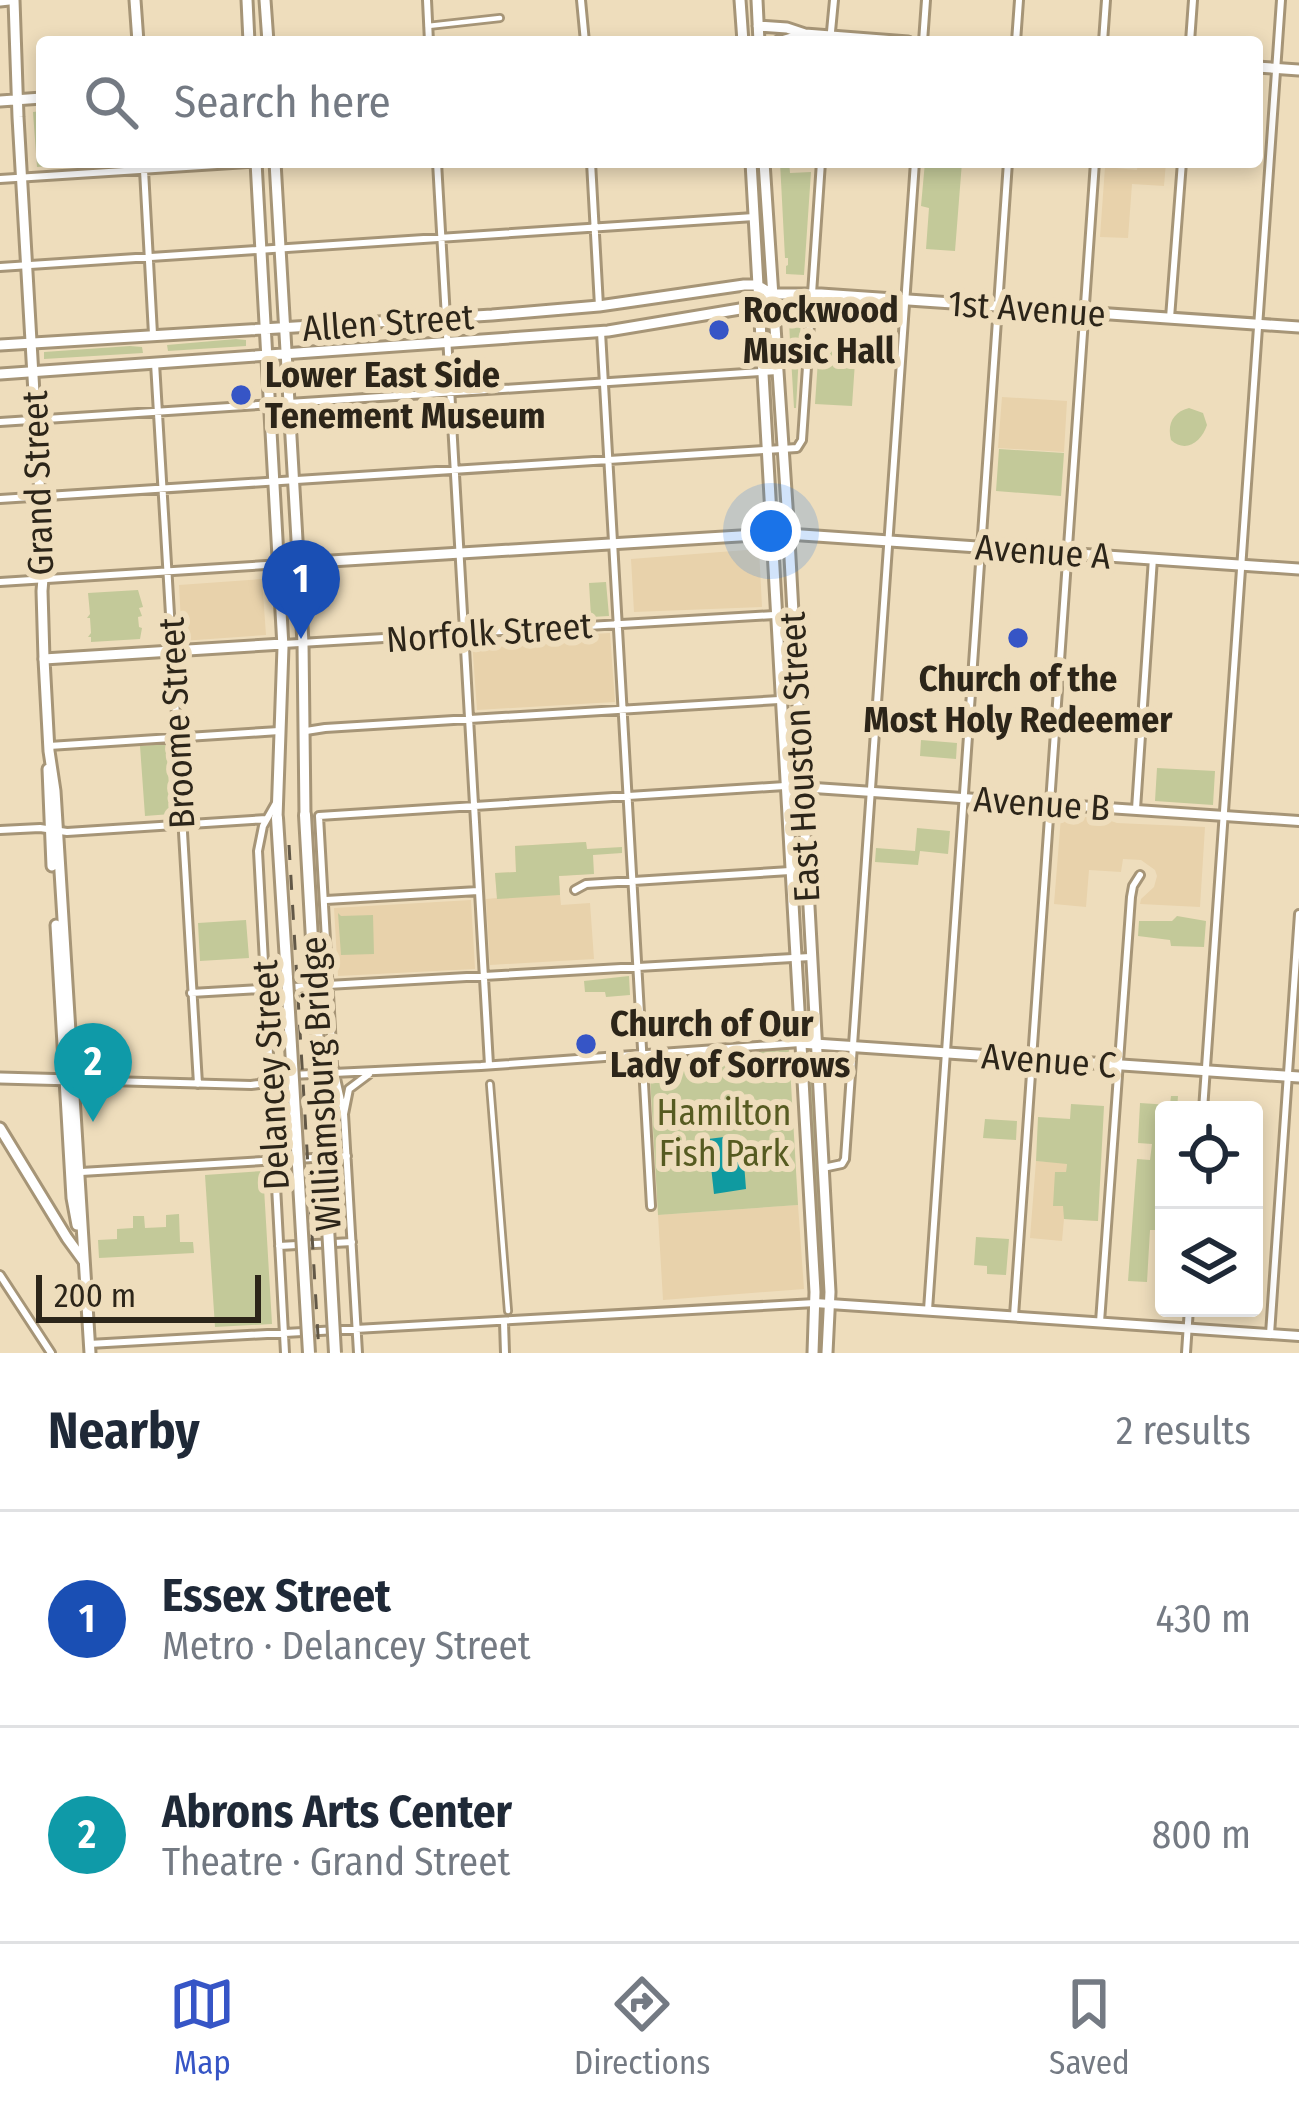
<!DOCTYPE html>
<html lang="en">
<head>
<meta charset="utf-8">
<style>
	body { margin:0; font-family:"Fira Sans Condensed",sans-serif; background:#f6f6f7; color:#1f2937 }
	.controls { position:absolute; right:36px; bottom:36px; display:grid; overflow:hidden; border-radius:12px; box-shadow:0 6px 18px #0003 }
	.controls button { width:108px; height:108px; display:grid; place-items:center; padding:0; border:0; border-bottom:3px solid #e0e1e3; background:#fff; color:#1f2937; font:60px sans-serif }
	.scale { position:absolute; left:36px; bottom:30px; width:225px; box-sizing:border-box; padding-left:12px; border:6px solid #2c2519; border-top:0; font-size:33px; line-height:42px; white-space:nowrap; color:#2c2519; -webkit-text-stroke:9px #eeddbc; paint-order:stroke }
	.you { position:absolute; left:771px; top:531px; width:42px; height:42px; margin:-30px; border:9px solid #fff; border-radius:50%; background:#1a73e8; box-shadow:0 0 0 18px #1a73e833 }
	.badge { display:grid; place-items:center; width:78px; height:78px; border-radius:50%; background:#3655c6; color:#fff; font-size:39px; font-weight:700 }
	.pin { position:absolute; translate:-50% -99px; filter:drop-shadow(0 3px 6px #0008) }
	.pin::after { content:''; position:absolute; top:63px; width:42px; height:36px; background:inherit; clip-path:polygon(0 0,100% 0,50% 100%) }
	.list { margin:0; padding:0; list-style:none }
	h2 { display:flex; justify-content:space-between; align-items:center; height:156px; margin:0; padding:0 48px; font-size:51px }
	h2 small { font-size:39px; font-weight:400; color:#747a83 }
	.list li { display:grid; grid-template-columns:78px 1fr auto; gap:36px; align-items:center; box-sizing:border-box; height:216px; padding:0 48px; border-top:3px solid #e0e1e3 }
	.list b { display:block; font-size:45px; white-space:nowrap }
	.list p { margin:0; font-size:39px; white-space:nowrap; color:#747a83 }
	.list em { font-size:39px; font-style:normal; color:#747a83 }
	.icon { flex:none; width:66px; height:66px; fill:none; stroke:currentColor; stroke-width:2; stroke-linecap:round; stroke-linejoin:round }
	.map { position:relative; flex:none; width:1299px; height:1353px; overflow:hidden }
	.search { position:absolute; background:#fff; box-shadow:0 6px 18px #0003; left:36px; right:36px; top:36px; height:132px; display:flex; align-items:center; gap:30px; box-sizing:border-box; padding:0 42px; border-radius:12px; color:#747a83; font-size:45px }
	.sheet { height:588px; background:#fff }
	nav { display:flex; justify-content:space-around; align-items:center; box-sizing:border-box; height:168px; border-top:3px solid #e0e1e3; background:#fff; font-size:33px; color:#747a83 }
	nav a { display:grid; justify-items:center; gap:6px }
	nav .on { color:#3655c6 }
	.map>svg:first-child { display:block }
</style>
</head>
<body>
<div class="map">
<svg width="1299" height="1353" viewBox="0 0 1299 1353">
	<rect width="100%" height="100%" fill="#eeddbc"/>
	<path fill="#e8d2ab" d="M1138 162H1166L1164 186 1132 184 1128 238 1100 237 1105 167 1137 170Z
		M1002 397 1067 401 1064 452 998 448Z
		M759 549 762 607 634 612 631 559Z
		M262 579 266 635 182 641 179 585Z
		M610 633 615 702 477 710 472 641Z
		M1064 816 1102 818 1117 823 1205 827 1200 907 1140 904 1141 899 1154 887 1157 876 1155 870 1141 860 1123 859 1121 872 1089 870 1086 907 1054 904 1061 817Z
		M586 842 588 874 559 876 560 895 561 905 590 903 594 959 490 965 486 899 497 898 495 873 516 872 515 846Z
		M471 900 475 969 338 976 334 908Z
		M1036 1161 1067 1163 1066 1172 1098 1221 1064 1219 1062 1241 1030 1238Z
		M798 1205 804 1289 663 1300 658 1215Z"/>
	<path fill="#c3c999" d="M42 111V162H120L37 167 33 112Z
		M780 162H789L790 173 811 172 804 275 786 274V266L788 265V258H785Z
		M925 162H962L955 251 926 249 929 208 921 206Z
		M801 318 796 408H794L789 323Z
		M236 339 246 340V346L168 351 167 345Z
		M819 345 856 347 852 406 815 404Z
		M130 346 142 347 143 353 44 359V352Z
		M1189 408 1203 413 1207 425C1202 441 1186 454 1171 440 1167 424 1173 412 1189 408Z
		M999 449 1064 453 1061 496 996 491Z
		M606 582 609 616 591 617 589 583Z
		M138 590 143 607 139 608 142 616 138 617 139 627 142 628 140 639 91 642V637H88L91 633 90 618H87L90 614 88 593Z
		M921 740 957 743 956 759 920 756Z
		M166 744 171 814 145 816 140 746Z
		M1157 768 1215 771 1213 805 1155 801Z
		M917 828 950 831 948 854 920 851 918 865 875 862 876 848 915 851Z
		M586 842 587 849 622 847V853L593 855 594 874 559 876 560 895 497 899 495 873 516 872 515 846Z
		M338 913 341 916 373 915 374 954 341 955Z
		M1177 916 1206 921 1204 947 1171 946 1170 940 1138 936 1139 921H1172Z
		M246 920 249 958 200 961 198 923Z
		M629 976 630 995 606 997 605 992H585L584 981Z
		M789 1049 798 1205 658 1215 649 1059Z
		M814 1059 827 1285H822L821 1255 816 1241 806 1060Z
		M1171 1096H1178L1177 1110H1164V1219H1159V1230H1150L1147 1282 1128 1281 1137 1159 1150 1160 1152 1144 1138 1143 1140 1103 1170 1105Z
		M1071 1104 1104 1106 1098 1221 1064 1219 1063 1206H1053L1055 1172H1066L1067 1164 1036 1161 1038 1117 1070 1119Z
		M985 1119 1017 1121 1016 1140 983 1138Z
		M263 1171 272 1324 215 1327 205 1175Z
		M179 1214 180 1242H193L194 1253 99 1258 98 1240 117 1239V1229L133 1228V1216H144L145 1228 166 1227V1215Z
		M976 1237 1009 1239 1006 1275 987 1274V1266L974 1265Z"/>
	<path fill="#0f9aa0" d="M719 1100C733 1098 745 1108 739 1121H708L709 1109Z
		M740 1135 742 1137 746 1189 714 1194 708 1139Z"/>
	<g fill="none" stroke-linecap="round" stroke-linejoin="round">
		<g stroke="#a69577" stroke-width="10">
			<path id="pedestrian" d="M428 26 500 18
				M490 1084 508 1311"/>
		</g>
		<g stroke="#a69577" stroke-width="12">
			<path id="minor" d="M427 0 429 42
				M581 0 585 42
				M830 42 834 0
				M923 42 926 0
				M1016 42 1019 0
				M1103 42 1106 0
				M1190 42 1193 0
				M437 162 489 1065
				M591 162 599 306
				M144 170 153 334
				M0 179 264 162
				M0 267 754 217
				M1170 318 1182 162
				M601 332 651 1206
				M155 363 198 1084
				M0 422 777 371
				M0 499 797 448 802 440 821 162
				M0 582 298 563
				M283 644 791 614
				M306 731 325 728 796 699
				M49 746 279 731
				M276 803 263 826 258 851 285 1353
				M1136 809 1153 558
				M0 830 40 828 67 832 266 819
				M575 890 586 884 806 870
				M326 900 478 891
				M191 993 810 957
				M73 1080 251 1085 259 1084 270 1076 481 1066 800 1043
				M1203 1110 1281 0
				M344 1114 333 1065 319 816 785 786
				M823 1168 842 1164 845 1159 915 162
				M81 1172 347 1156
				M279 1246 352 1242
				M0 1275 51 1353
				M928 1310 1008 162
				M1014 1316 1095 162
				M504 1322 505 1353
				M1100 1322 1131 897 1133 886 1140 875
				M1270 1334 1299 914
				M89 1344 815 1303
				M358 1353 344 1114 349 1089 369 1074
				M1186 1353 1189 1308"/>
		</g>
		<g stroke="#a69577" stroke-width="14">
			<path id="tertiary" d="M785 786 1299 821
				M815 1303 1299 1336"/>
		</g>
		<g stroke="#a69577" stroke-width="15">
			<path id="secondary" d="M14 0 18 117 44 566 42 591 44 659
				M135 0 138 42
				M0 101 42 98
				M787 534 1299 569
				M800 1043 1299 1077
				M0 1078 73 1080
				M0 1128 67 1238 83 1260"/>
		</g>
		<g stroke="#a69577" stroke-width="15">
			<path id="primary" d="M247 0 249 42
				M265 0 268 42
				M740 0 743 42
				M757 0 759 42
				M0 1 9 0
				M758 26 787 28 805 34
				M778 42 805 34 908 42
				M1257 67 1299 70
				M256 162 283 647 277 818
				M275 162 303 643 305 815
				M751 162 815 1292 813 1353
				M764 162 788 521 830 1292 827 1353
				M0 345 492 315 599 306 744 285H757L772 294
				M0 374 608 331 740 309 758 304 772 294H821L1299 327
				M298 563 772 534
				M48 769 52 866
				M56 925 72 1198 77 1225
				M90 1353 55 791 49 751 44 659 283 644"/>
		</g>
		<g stroke="#a69577" stroke-width="16">
			<path id="motorway" d="M305 815 314 975
				M277 818 287 978"/>
		</g>
		<use href="#pedestrian" stroke="#fff" stroke-width="4.5"/>
		<use href="#minor" stroke="#fff" stroke-width="6"/>
		<use href="#tertiary" stroke="#fff" stroke-width="8"/>
		<use href="#secondary" stroke="#fff" stroke-width="9"/>
		<use href="#primary" stroke="#fff" stroke-width="9"/>
		<use href="#motorway" stroke="#fff" stroke-width="10"/>
		<path stroke="#625847" stroke-width="3" stroke-dasharray="15 15" stroke-linecap="butt" d="M289 845 319 1353"/>
		<g stroke="#a69577" stroke-width="16" stroke-linecap="butt">
			<path id="motorway-bridge" d="M314 975 335 1353
				M287 978 309 1353"/>
		</g>
		<use href="#motorway-bridge" stroke="#fff" stroke-width="10"/>
	</g>
	<g fill="#3655c6" stroke="#eeddbc" stroke-width="4.5">
		<circle cx="719" cy="330" r="12"/>
		<circle cx="241" cy="395" r="12"/>
		<circle cx="1018" cy="638" r="12"/>
		<circle cx="586" cy="1044" r="12"/>
	</g>
	<g text-anchor="middle" stroke-width="12" stroke-linejoin="round" paint-order="stroke">
		<g font-size="36" fill="#2c2519" stroke="#eeddbc">
			<text transform="translate(1027 308) rotate(4)" y="13">1st Avenue</text>
			<text transform="translate(388 322) rotate(-4)" y="13">Allen Street</text>
			<text transform="translate(37 483) rotate(-92)" y="13">Grand Street</text>
			<text transform="translate(1043 551) rotate(4)" y="13">Avenue A</text>
			<text transform="translate(489 632) rotate(-4)" y="13">Norfolk Street</text>
			<text transform="translate(176 723) rotate(-93)" y="13">Broome Street</text>
			<text transform="translate(799 757) rotate(-93)" y="13">East Houston Street</text>
			<text transform="translate(1042 803) rotate(4)" y="13">Avenue B</text>
			<text transform="translate(1049 1060) rotate(4)" y="13">Avenue C</text>
			<text transform="translate(270 1075) rotate(-93)" y="13">Delancey Street</text>
			<text transform="translate(320 1084) rotate(-93)" y="13">Williamsburg Bridge</text>
		</g>
		<g font-size="36" font-weight="bold" fill="#2c2519" stroke="#eeddbc" text-anchor="start">
			<text x="743" y="322">Rockwood<tspan x="743" dy="41">Music Hall</tspan></text>
			<text x="265" y="387">Lower East Side<tspan x="265" dy="41">Tenement Museum</tspan></text>
			<text x="1018" y="691" text-anchor="middle">Church of the<tspan x="1018" dy="41">Most Holy Redeemer</tspan></text>
			<text x="610" y="1036">Church of Our<tspan x="610" dy="41">Lady of Sorrows</tspan></text>
		</g>
		<g font-size="36" fill="#565b21" stroke="#eeddbc">
			<text x="724" y="1125">Hamilton<tspan x="724" dy="41">Fish Park</tspan></text>
		</g>
	</g>
</svg>
<div class="controls">
<button><svg class="icon" aria-label="locate" viewBox="0 0 24 24"><circle cx="12" cy="12" r="6"/><path d="M12 2v4M12 18v4M2 12h4M18 12h4"/></svg></button>
<button><svg class="icon" aria-label="layers" viewBox="0 0 24 24"><path d="M12 4l9 5-9 5-9-5zM3 14l9 5 9-5"/></svg></button>
</div>
<div class="scale">200 m</div>
<div class="you"></div>
<div class="pin badge" style="left:301px;top:639px;background:#1a4fb4">1</div>
<div class="pin badge" style="left:93px;top:1122px;background:#0f9aa8">2</div>
<div class="search"><svg class="icon" aria-label="search" viewBox="0 0 24 24"><circle cx="10" cy="10" r="6"/><path d="M15 15l6 6"/></svg>Search here</div>
</div>
<section class="sheet">
<h2>Nearby<small>2 results</small></h2>
<ul class="list">
<li><span class="badge" style="background:#1a4fb4">1</span><div><b>Essex Street</b><p>Metro · Delancey Street</p></div><em>430 m</em></li>
<li><span class="badge" style="background:#0f9aa8">2</span><div><b>Abrons Arts Center</b><p>Theatre · Grand Street</p></div><em>800 m</em></li>
</ul>
</section>
<nav>
<a class="on"><svg class="icon" aria-label="map" viewBox="0 0 24 24"><path d="M3 6l6-2 6 2 6-2v14l-6 2-6-2-6 2zM9 4v14M15 6v14"/></svg>Map</a>
<a><svg class="icon" aria-label="directions" viewBox="0 0 24 24"><path d="M12 3l9 9-9 9-9-9zM9 14v-3h6M13 9l2 2-2 2"/></svg>Directions</a>
<a><svg class="icon" aria-label="saved" viewBox="0 0 24 24"><path d="M7 4h10v16l-5-4-5 4z"/></svg>Saved</a>
</nav>
</body>
</html>
